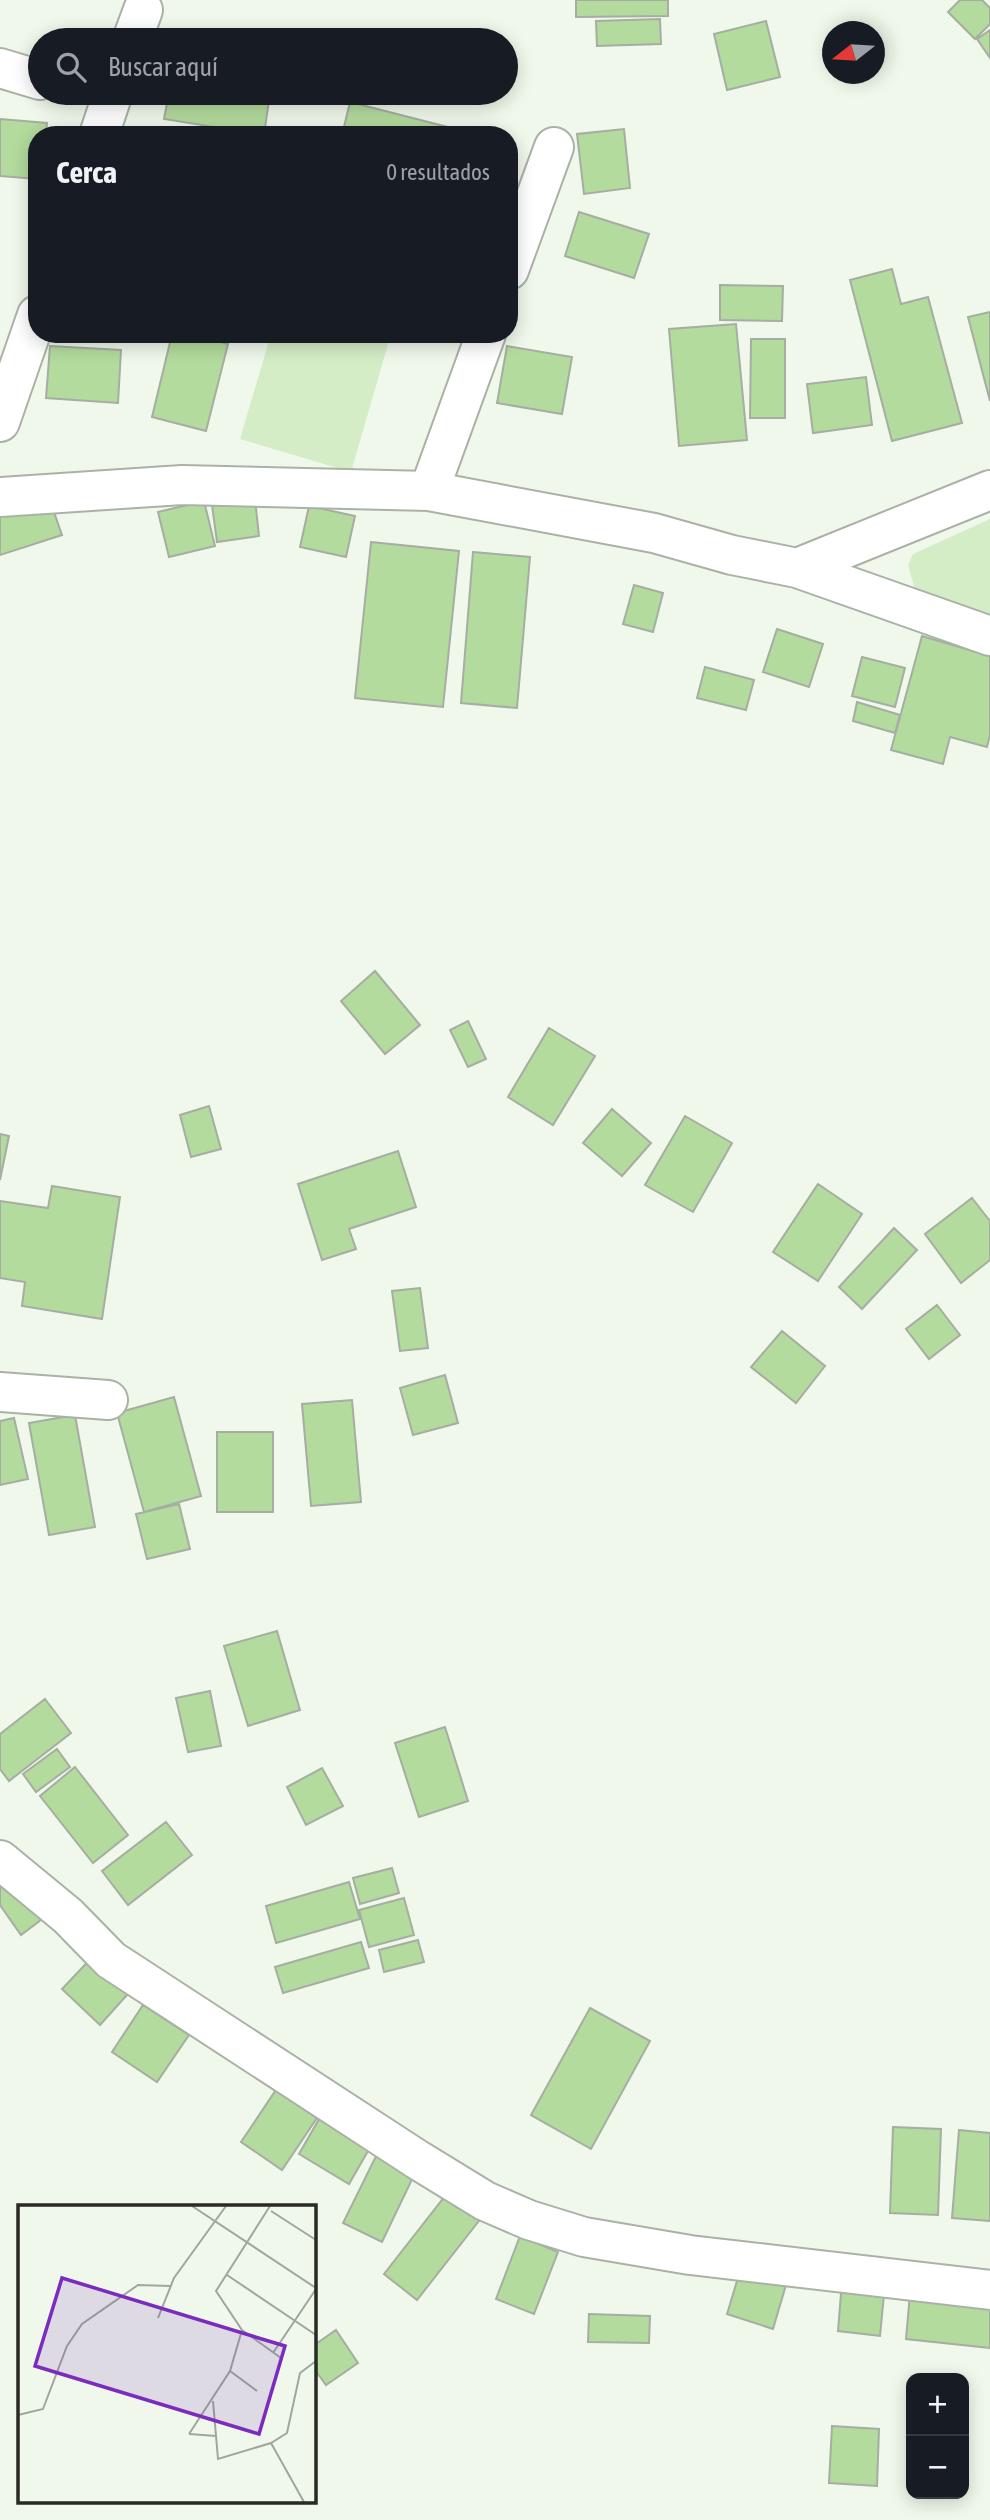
<!DOCTYPE html>
<html lang="es">
<head>
<meta charset="utf-8">
<style>
	body { margin:0; font-family:"Asap Condensed",sans-serif; background:#20242c; color:#f1f3f6 }
	.controls { position:absolute; right:21px; bottom:21px; display:grid; overflow:hidden; border-radius:14px; box-shadow:0 4px 18px #0003 }
	.controls button { width:63px; height:63px; display:grid; place-items:center; padding:0; border:0; border-bottom:2px solid #363941; background:#171b24; color:#f1f3f6; font:35px sans-serif }
	.compass { position:absolute; left:822px; top:21px; width:63px; height:63px; border-radius:50%; background:#171b24; box-shadow:0 4px 18px #0003; rotate:253deg }
	.list { margin:0; padding:0; list-style:none }
	h2 { display:flex; justify-content:space-between; align-items:center; height:91px; margin:0; padding:0 28px; font-size:30px }
	h2 small { font-size:23px; font-weight:400; color:#9ea1a6 }
	.icon { flex:none; width:38px; height:38px; fill:none; stroke:currentColor; stroke-width:2; stroke-linecap:round; stroke-linejoin:round }
	.map { position:relative; flex:none; width:990px; height:2520px; overflow:hidden }
	.search { position:absolute; background:#171b24; box-shadow:0 4px 18px #0003; left:28px; top:28px; width:490px; height:77px; display:flex; align-items:center; gap:18px; box-sizing:border-box; padding:0 24px; border-radius:38px; color:#9ea1a6; font-size:26px }
	.panel { position:absolute; background:#171b24; box-shadow:0 4px 18px #0003; left:28px; top:126px; width:490px; height:217px; border-radius:28px }
	.map>svg:first-child { display:block }
</style>
</head>
<body>
<div class="map">
<svg width="990" height="2520" viewBox="0 0 990 2520">
	<rect width="100%" height="100%" fill="#f0f8eb"/>
	<path fill="#d4edc7" d="M271 334H391L351 472 240 439Z
		M990 519V619L915 590 908 565 913 554Z"/>
	<path fill="#b3db9d" stroke="#a6ada2" stroke-width="2" d="M576 0H668V16L576 17Z
		M960 0H982L990 8V24L975 39 948 12Z
		M660 19 661 44 597 46 596 21Z
		M766 21 780 77 727 90 714 34Z
		M990 30V58L977 39Z
		M169 93H270L264 135 164 119Z
		M350 102 479 135H342Z
		M0 119 47 123 46 135H37V179L0 176Z
		M624 129 630 188 584 194 577 134Z
		M579 212 649 234 634 278 565 256Z
		M892 269 901 304 928 297 962 423 892 441 850 280Z
		M720 285 783 286 782 321 720 320Z
		M990 312V401L968 317Z
		M736 324 747 440 679 446 669 329Z
		M172 334H191L228 344 206 431 152 417Z
		M751 339H785V418H750Z
		M50 346 121 350 118 403 46 398Z
		M507 346 572 357 562 414 497 403Z
		M866 377 872 425 813 433 807 384Z
		M48 495 62 535 0 555V511Z
		M255 499 259 536 217 542 212 505Z
		M204 501 215 546 169 557 158 512Z
		M309 506 355 516 346 557 300 547Z
		M371 542 459 551 443 707 355 698Z
		M473 552 530 557 517 708 461 703Z
		M634 585 663 593 653 632 623 624Z
		M777 629 823 644 809 687 763 672Z
		M922 636 990 656V735L987 747 950 737 943 764 891 750Z
		M862 657 905 668 895 707 852 696Z
		M705 667 754 680 746 710 697 698Z
		M857 702 900 715 895 733 853 721Z
		M375 971 420 1025 385 1054 341 1001Z
		M468 1021 486 1059 468 1067 450 1030Z
		M549 1028 595 1056 553 1125 508 1097Z
		M209 1106 221 1149 191 1157 180 1115Z
		M612 1109 651 1143 622 1176 583 1143Z
		M685 1116 732 1143 693 1212 645 1185Z
		M0 1134 9 1136 0 1180Z
		M398 1151 416 1207 349 1229 356 1249 322 1260 298 1184Z
		M818 1184 862 1214 818 1281 773 1252Z
		M52 1186 120 1197 102 1319 22 1306 25 1282 0 1278V1201L48 1208Z
		M972 1198 990 1221V1260L961 1283 925 1234Z
		M894 1228 917 1250 862 1309 839 1287Z
		M420 1288 428 1348 400 1351 392 1291Z
		M937 1305 960 1335 929 1359 906 1329Z
		M782 1331 825 1366 796 1403 751 1367Z
		M445 1375 458 1423 413 1435 400 1388Z
		M174 1397 201 1496 144 1512 117 1413Z
		M352 1400 361 1502 311 1506 302 1404Z
		M75 1415 95 1527 49 1535 29 1423Z
		M14 1418 28 1479 0 1485V1421Z
		M217 1432H273V1512H217Z
		M179 1504 190 1549 147 1559 136 1514Z
		M277 1631 300 1710 248 1726 224 1646Z
		M210 1691 221 1746 188 1752 176 1698Z
		M45 1699 71 1733 9 1781 0 1769V1734Z
		M445 1727 468 1801 419 1817 395 1743Z
		M57 1749 70 1767 36 1792 23 1774Z
		M75 1767 128 1835 93 1863 40 1796Z
		M322 1768 343 1806 306 1825 287 1787Z
		M166 1822 192 1855 128 1905 102 1871Z
		M392 1868 399 1893 360 1904 353 1878Z
		M0 1876 54 1910 21 1935 0 1905Z
		M349 1882 360 1919 276 1943 266 1906Z
		M404 1898 414 1935 369 1947 359 1910Z
		M418 1940 424 1962 384 1972 379 1950Z
		M361 1942 369 1968 283 1993 275 1967Z
		M98 1951 135 1986 100 2025 62 1989Z
		M143 2005 189 2035 157 2082 112 2052Z
		M590 2008 650 2041 591 2149 531 2115Z
		M284 2078 325 2106 282 2170 241 2142Z
		M326 2107 376 2137 349 2184 299 2154Z
		M893 2127 941 2129 938 2215 890 2213Z
		M959 2130 990 2133V2221L952 2218Z
		M379 2150 417 2169 382 2242 343 2223Z
		M449 2191 482 2217 417 2300 384 2274Z
		M520 2236 558 2252 534 2314 496 2299Z
		M740 2271 786 2285 773 2329 727 2314Z
		M842 2281 885 2284 880 2336 838 2331Z
		M911 2282 990 2289V2348L906 2339Z
		M589 2314 650 2316 649 2343 588 2342Z
		M336 2330 358 2363 326 2385 313 2367V2346Z
		M832 2426 879 2429 877 2486 829 2483Z"/>
	<g fill="none" stroke-linecap="round" stroke-linejoin="round">
		<g stroke="#aab2a6" stroke-width="42">
			<path id="street" d="M132 40 143 10
				M0 68 40 80
				M99 135 113 93
				M509 270 554 147
				M0 422 37 315
				M429 491 486 334
				M0 497 182 485 429 491 654 533 732 555 797 568 990 636
				M797 568 990 490
				M0 1392 108 1400
				M0 1860 68 1916 111 1960 418 2160 485 2201 529 2220 584 2237 690 2255 990 2290"/>
		</g>
		<use href="#street" stroke="#fff" stroke-width="38"/>
	</g>
	<g transform="translate(18 2205)">
		<rect width="298" height="298" fill="#f0f8eb"/>
		<path fill="none" stroke="#a0a69c" stroke-width="2" d="M174 1 298 83M252 1 198 86 224 125 263 153M253 6 298 35M209 70 298 130M140 113 156 73 208 1M255 148 298 84M212 166 239 186M195 196 200 254 253 238 269 228 282 168 298 156M0 210 25 204 49 141 64 119 120 80 152 81M171 229 212 166 224 125M171 229 198 231M253 238 286 297"/>
		<path fill="#7b2cbf" fill-opacity="0.15" stroke="#7b2cbf" stroke-width="3.5" d="M44 73 267 141 241 229 17 161Z"/>
		<rect width="298" height="298" fill="none" stroke="#272a25" stroke-width="3.5"/>
	</g>
</svg>
<div class="controls">
<button>+</button>
<button>−</button>
</div>
<svg class="compass" viewBox="-18 -18 36 36"><path d="M0-13l5 13h-10z" fill="#e53935"/><path d="M0 13l5-13h-10z" fill="#9ea1a6"/></svg>
<div class="search"><svg class="icon" aria-label="search" viewBox="0 0 24 24"><circle cx="10" cy="10" r="6"/><path d="M15 15l6 6"/></svg>Buscar aquí</div>
<section class="panel">
<h2>Cerca<small>0 resultados</small></h2>
<ul class="list">
</ul>
</section>
</div>
</body>
</html>
